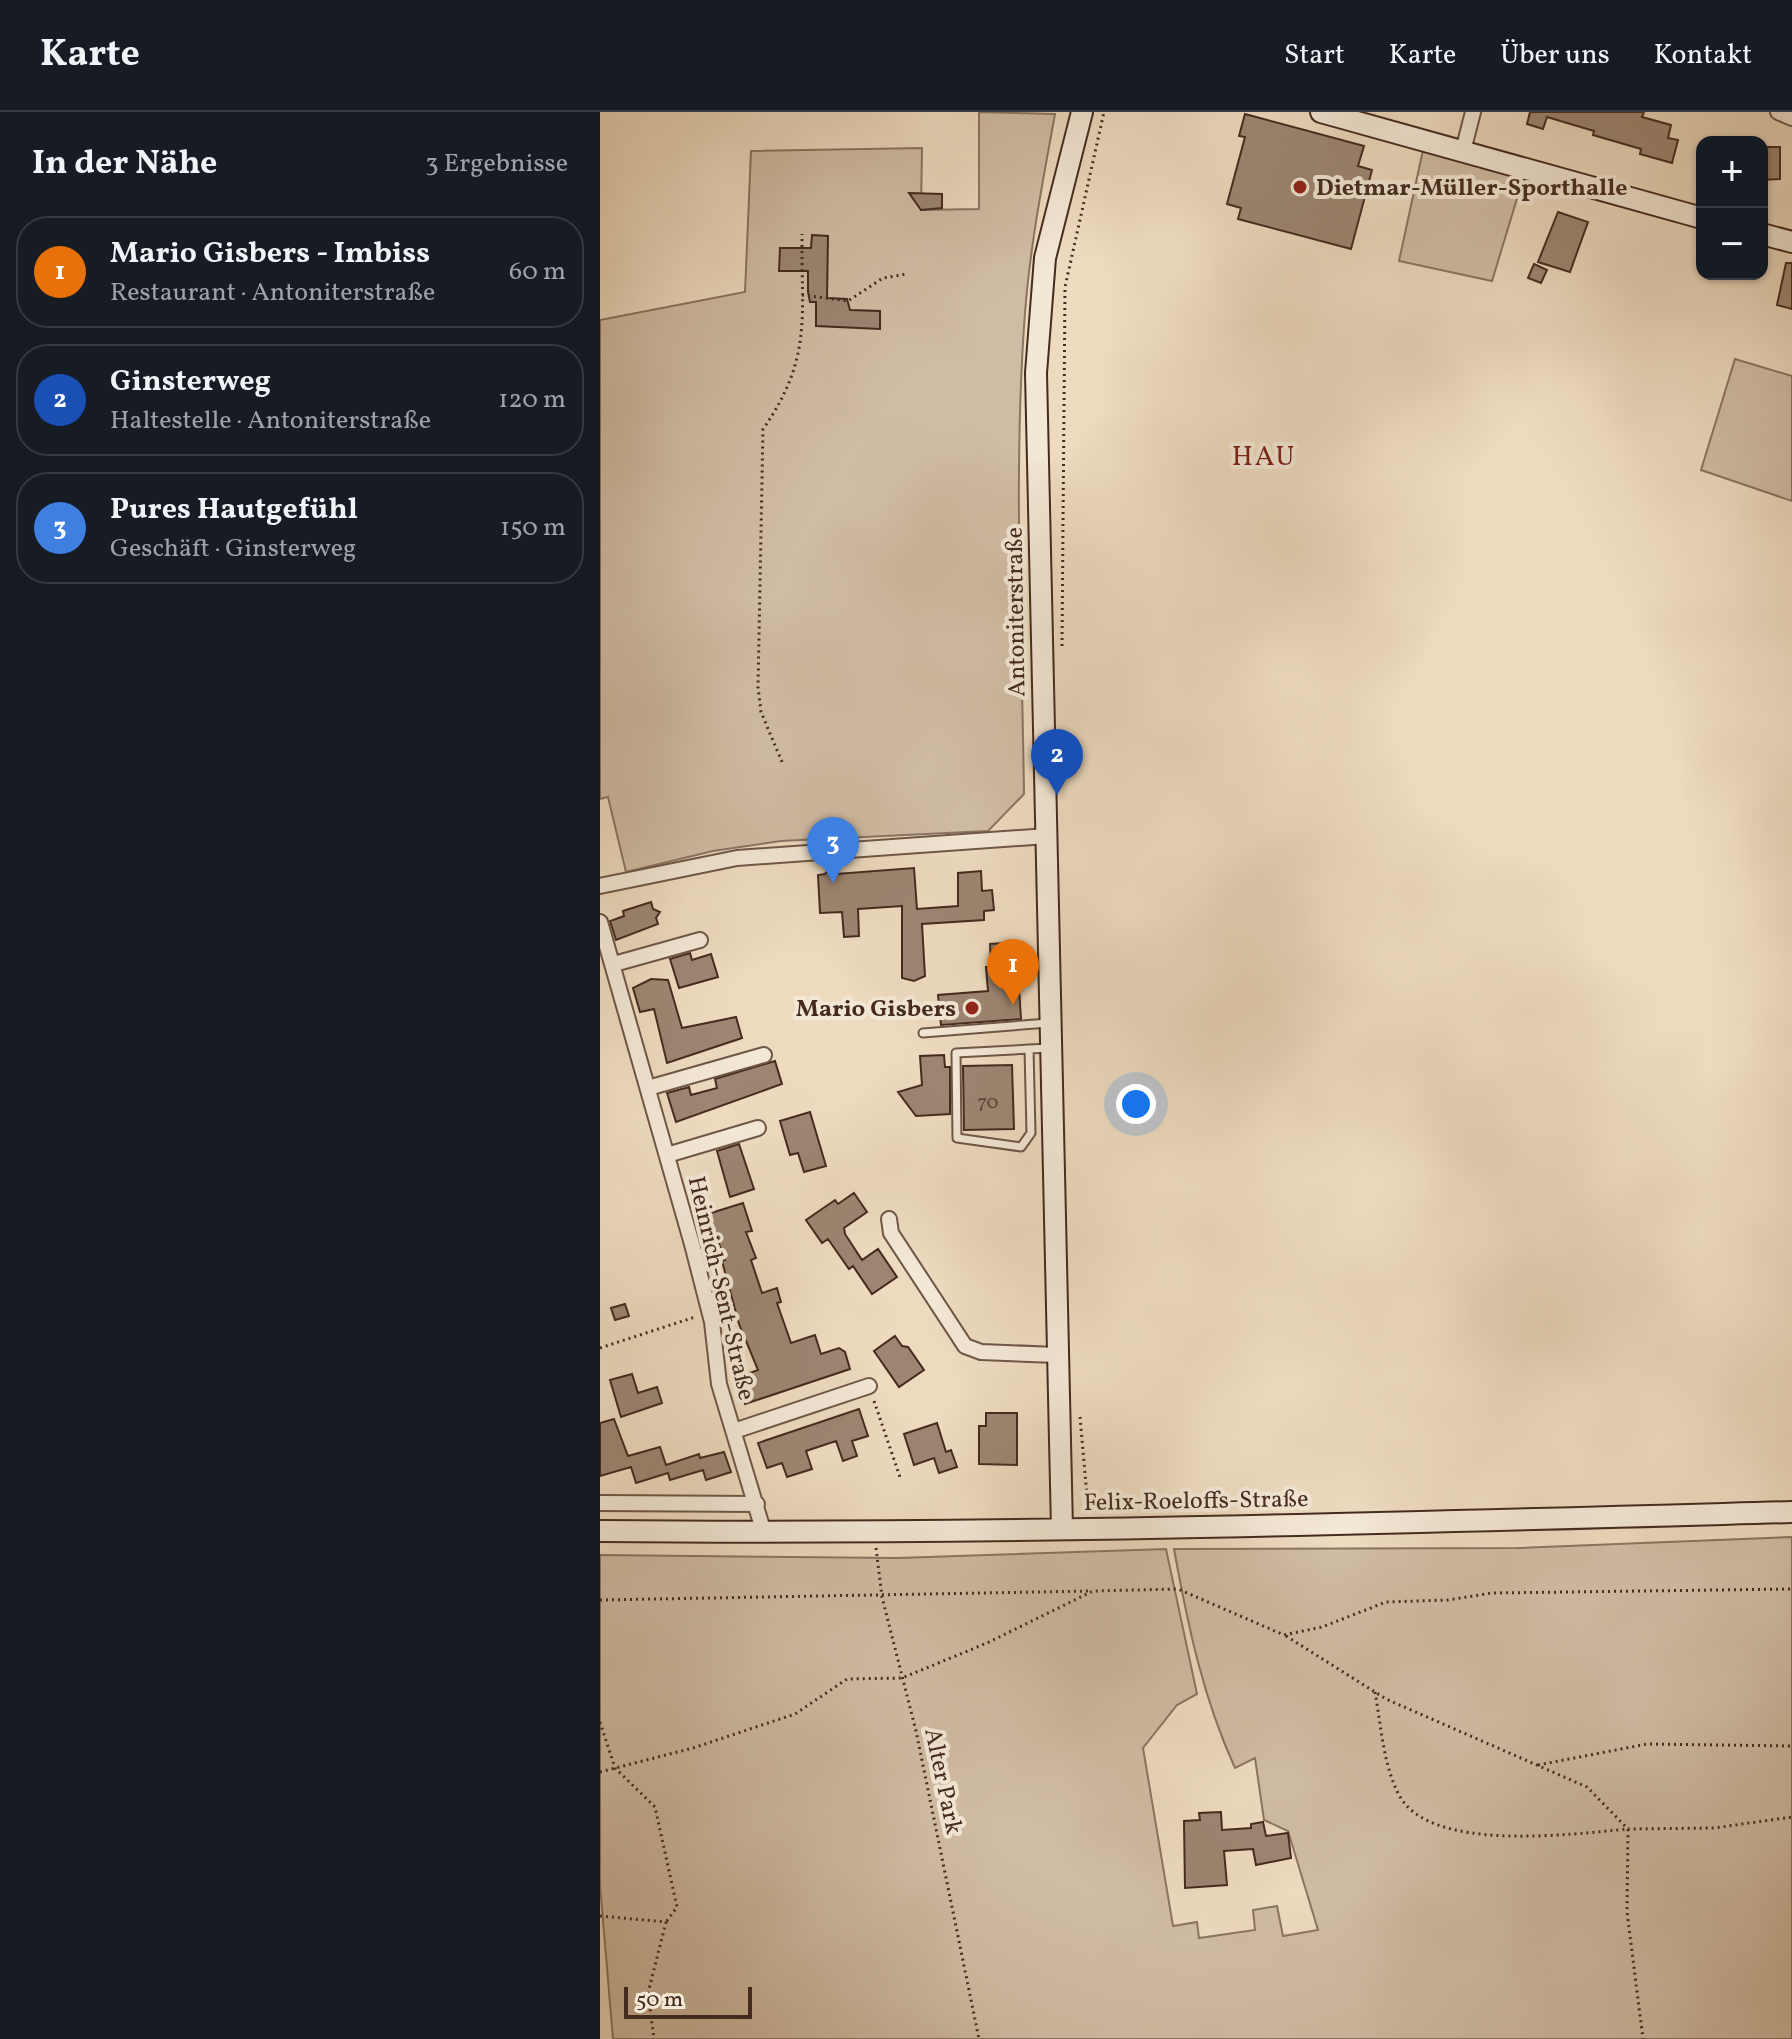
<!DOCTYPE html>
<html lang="de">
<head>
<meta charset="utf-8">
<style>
	body { margin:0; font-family:Vollkorn,serif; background:#242831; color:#f1f3f6 }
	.controls { position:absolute; right:24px; top:24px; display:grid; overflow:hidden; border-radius:16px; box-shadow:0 2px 6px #0004 }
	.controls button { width:72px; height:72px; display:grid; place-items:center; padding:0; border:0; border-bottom:2px solid #363941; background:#171b24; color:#f1f3f6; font:40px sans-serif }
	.scale { position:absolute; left:24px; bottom:20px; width:128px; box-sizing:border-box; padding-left:8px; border:4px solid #452b1f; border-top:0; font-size:22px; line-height:28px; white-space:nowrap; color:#452b1f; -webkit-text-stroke:6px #f3e7d5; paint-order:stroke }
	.you { position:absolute; left:536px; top:992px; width:28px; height:28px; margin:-20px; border:6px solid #fff; border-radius:50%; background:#1a73e8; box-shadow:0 0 0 12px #1a73e833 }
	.badge { display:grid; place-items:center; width:52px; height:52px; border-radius:50%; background:#0f766e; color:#fff; font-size:26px; font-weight:700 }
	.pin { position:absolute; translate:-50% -66px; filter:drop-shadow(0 2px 4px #0008) }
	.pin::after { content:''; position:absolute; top:42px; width:28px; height:24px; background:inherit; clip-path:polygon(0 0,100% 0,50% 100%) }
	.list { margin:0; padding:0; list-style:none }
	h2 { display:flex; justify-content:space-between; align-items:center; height:104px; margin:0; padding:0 32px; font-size:34px }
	h2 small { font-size:26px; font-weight:400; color:#9ea1a6 }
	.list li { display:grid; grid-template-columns:52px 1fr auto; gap:24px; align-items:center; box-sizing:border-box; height:112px; margin:0 16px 16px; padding:0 16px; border:2px solid #363941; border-radius:32px }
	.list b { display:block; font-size:30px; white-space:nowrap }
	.list p { margin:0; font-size:26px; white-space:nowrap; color:#9ea1a6 }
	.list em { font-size:26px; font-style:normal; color:#9ea1a6 }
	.map { position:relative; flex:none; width:1192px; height:1927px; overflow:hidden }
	header { display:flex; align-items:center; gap:48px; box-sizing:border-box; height:112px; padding:0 40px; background:#171b24; border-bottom:2px solid #363941 }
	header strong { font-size:38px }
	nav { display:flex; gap:44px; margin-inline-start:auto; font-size:28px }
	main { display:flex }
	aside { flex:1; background:#171b24 }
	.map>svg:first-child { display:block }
</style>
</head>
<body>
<header>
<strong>Karte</strong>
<nav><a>Start</a><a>Karte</a><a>Über uns</a><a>Kontakt</a></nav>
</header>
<main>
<aside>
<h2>In der Nähe<small>3 Ergebnisse</small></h2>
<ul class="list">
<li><span class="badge" style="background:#e8710a">1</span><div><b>Mario Gisbers - Imbiss</b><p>Restaurant · Antoniterstraße</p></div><em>60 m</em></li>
<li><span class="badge" style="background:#1a4fb4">2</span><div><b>Ginsterweg</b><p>Haltestelle · Antoniterstraße</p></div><em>120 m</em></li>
<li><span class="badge" style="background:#3f7fe0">3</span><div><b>Pures Hautgefühl</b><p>Geschäft · Ginsterweg</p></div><em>150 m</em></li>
</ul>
</aside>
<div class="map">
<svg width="1192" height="1927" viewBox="0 0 1192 1927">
	<rect width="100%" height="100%" fill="#eddabf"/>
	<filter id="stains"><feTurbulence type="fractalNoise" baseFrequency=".0025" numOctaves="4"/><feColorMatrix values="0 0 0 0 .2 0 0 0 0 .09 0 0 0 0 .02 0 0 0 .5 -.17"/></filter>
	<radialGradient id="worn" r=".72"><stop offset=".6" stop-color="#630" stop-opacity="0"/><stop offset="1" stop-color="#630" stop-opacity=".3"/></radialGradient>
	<path fill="#d0bca4" stroke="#8a7462" stroke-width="2" d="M379 0 455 2C443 68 430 134 425 201 413 360 422 522 424 682L388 719 181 729 113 739 26 760 8 685 0 687V208L145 180 151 39 322 36 321 98 379 97Z
		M823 38 923 67 892 169 799 149Z
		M1135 247 1192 264V389L1101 358Z
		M1192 1425V1927H13L0 1773V1443L298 1446 566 1437 597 1582 577 1593 543 1636 573 1814 597 1810 599 1826 655 1818 653 1798 677 1794 683 1824 718 1818 688 1719 664 1708 655 1646 635 1656C603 1586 588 1514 574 1437L918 1436Z"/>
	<path fill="#9c8672" stroke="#452b1f" stroke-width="2" d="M930 0H1044L1042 5 1071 13 1068 26 1078 28 1072 51 1040 42 1041 37 993 23 994 19 947 5 943 17 927 12Z
		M645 2 764 34 758 54 772 58 751 137 638 107 641 96 627 92 645 25 639 24Z
		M1162 35H1180V67L1162 68Z
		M309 81 342 82V96L321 98Z
		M958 100 988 110 970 160 938 150Z
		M212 123 228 124 227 186 247 187 250 198 280 199V217L216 214V190H210L208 180V159H179L180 136H211Z
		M1186 151H1192V197L1177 193Z
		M934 152 947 158 941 171 928 166Z
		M230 756 236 762 314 756 317 797 358 794V761L381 759 382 779 392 778 394 798 384 799V808L322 812 325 864 314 869 302 866V794L258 797 259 824 244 825 242 800 220 801 218 763 225 762Z
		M51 790 53 797 60 800 56 806 58 812 16 828 10 809 24 804 23 799Z
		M420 830 423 861H418L421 907 341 913 338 883 388 879 386 855H391L390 832Z
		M90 841 92 848 111 842 118 865 79 876 70 847Z
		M51 867 68 868 82 916 136 905 142 926 67 951 54 897 40 900 33 876Z
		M344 943 345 955H350V1002L316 1004 298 980 322 973 320 944Z
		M175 949 182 972 76 1010 67 981 89 975 91 983 117 976 115 967Z
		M412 953 414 1017 364 1018 363 954Z
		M210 1000 226 1054 204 1060 198 1041 190 1043 180 1009Z
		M139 1032 154 1077 130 1085 117 1039Z
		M254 1081 267 1100 244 1116 245 1122 262 1148 278 1137 297 1165 272 1182 253 1154 249 1157 228 1127 222 1131 206 1108 235 1088 238 1092Z
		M143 1091 152 1119 146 1120 156 1146 151 1148 162 1181 177 1176 181 1190 177 1191 191 1231 215 1223 221 1242 239 1236 245 1240 250 1257 145 1292 136 1266 158 1258 139 1212 122 1149 125 1148 108 1102Z
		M25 1192 29 1204 15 1208 11 1196Z
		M295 1224 302 1234 308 1235 324 1258 299 1275 274 1239Z
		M32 1262 38 1281 57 1275 62 1291 21 1305 10 1268Z
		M259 1297 268 1324 252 1329 257 1344 243 1349 236 1329 206 1339 212 1357 187 1365 182 1351 167 1356 158 1331Z
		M386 1301H417V1353L379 1352V1314H386Z
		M14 1307 28 1344 60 1335 66 1353 99 1342 100 1346 124 1340 131 1360 106 1368 103 1358 70 1368 68 1361 36 1371 31 1355 0 1364V1311Z
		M337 1311 346 1340 351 1338 357 1355 339 1361 334 1346 314 1353 304 1322Z
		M621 1700 622 1718 651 1716V1712L663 1710 666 1724 688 1721 691 1746 656 1753 653 1737 624 1739 627 1773 585 1776 584 1709 600 1708 599 1701Z"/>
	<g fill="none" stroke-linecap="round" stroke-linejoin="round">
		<g stroke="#6f5747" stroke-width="11">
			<path id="lane" d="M323 921 448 911
				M429 937 431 1021 421 1035 357 1026 356 941 449 936"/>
		</g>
		<g stroke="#6f5747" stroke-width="18">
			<path id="street" d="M1178 0 1192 6
				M863 39 873 0
				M0 774 137 746 447 724
				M0 810 92 1132 112 1210 119 1272 164 1421
				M14 852 100 828
				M48 976 164 943
				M67 1043 158 1016
				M289 1107 291 1121 365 1234 381 1240 457 1243
				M134 1319 269 1274
				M0 1391 157 1392"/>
		</g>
		<g stroke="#452b1f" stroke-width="24">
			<path id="secondary" d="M721 0 1102 106
				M1162 122 1192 130
				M462 1417 436 261 445 146 482 0
				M0 1419C397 1423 795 1411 1192 1400"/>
		</g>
		<path stroke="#452b1f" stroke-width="3" stroke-dasharray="2 4" stroke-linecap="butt" d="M202 183 248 189 283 166 307 162
			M462 534 465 175 504 0
			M182 650 161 600 158 575 163 317C213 246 201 203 202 122
			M0 1236 95 1205
			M274 1289 301 1368
			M480 1305 487 1384 494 1400
			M276 1436 282 1485 316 1619 379 1927
			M0 1488 492 1479
			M686 1524 786 1587 987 1675 1028 1717 1114 1716 1192 1705
			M775 1580C781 1613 783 1651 798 1681 827 1742 972 1722 1028 1717L1027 1800 1043 1927
			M0 1610 15 1656 55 1695 77 1795 66 1810
			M938 1653 1047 1632 1192 1634
			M0 1660 93 1636 195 1602 247 1567 302 1566 387 1531 493 1479 578 1477 684 1523 722 1515 786 1490 848 1488 892 1481 1192 1477
			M0 1804 66 1810 48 1881 54 1927"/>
		<use href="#lane" stroke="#f3e7d5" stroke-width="7"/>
		<use href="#street" stroke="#f3e7d5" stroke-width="14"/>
		<use href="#secondary" stroke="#f3e7d5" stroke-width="20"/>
	</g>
	<g fill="#8f2418" stroke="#f3e7d5" stroke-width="3">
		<circle cx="700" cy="75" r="8"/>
		<circle cx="372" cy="896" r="8"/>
	</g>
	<g text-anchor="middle" stroke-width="8" stroke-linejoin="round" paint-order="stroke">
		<g font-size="20" fill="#5b4234">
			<text x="388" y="996">70</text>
		</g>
		<g font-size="24" font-weight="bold" fill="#452b1f" stroke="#f3e7d5" text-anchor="start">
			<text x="716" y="83">Dietmar-Müller-Sporthalle</text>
			<text x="356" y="904" text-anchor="end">Mario Gisbers</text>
		</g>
		<g font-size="24" fill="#452b1f" stroke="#f3e7d5">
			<text transform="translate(415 500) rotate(-91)" y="8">Antoniterstraße</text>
			<text transform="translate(122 1176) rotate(77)" y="8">Heinrich-Sent-Straße</text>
			<text transform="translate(596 1388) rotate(-1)" y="8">Felix-Roeloffs-Straße</text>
			<text transform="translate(344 1669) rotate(78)" y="8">Alter Park</text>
		</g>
		<g font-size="28" letter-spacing="2" fill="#7a1f14" stroke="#f3e7d5">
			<text x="664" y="353">HAU</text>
		</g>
	</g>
	<rect width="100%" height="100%" filter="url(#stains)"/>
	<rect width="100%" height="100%" fill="url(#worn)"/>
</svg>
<div class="controls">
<button>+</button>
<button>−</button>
</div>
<div class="scale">50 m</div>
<div class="you"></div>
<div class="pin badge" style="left:413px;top:893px;background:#e8710a">1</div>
<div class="pin badge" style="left:457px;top:683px;background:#1a4fb4">2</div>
<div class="pin badge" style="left:233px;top:771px;background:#3f7fe0">3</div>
</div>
</main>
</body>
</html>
